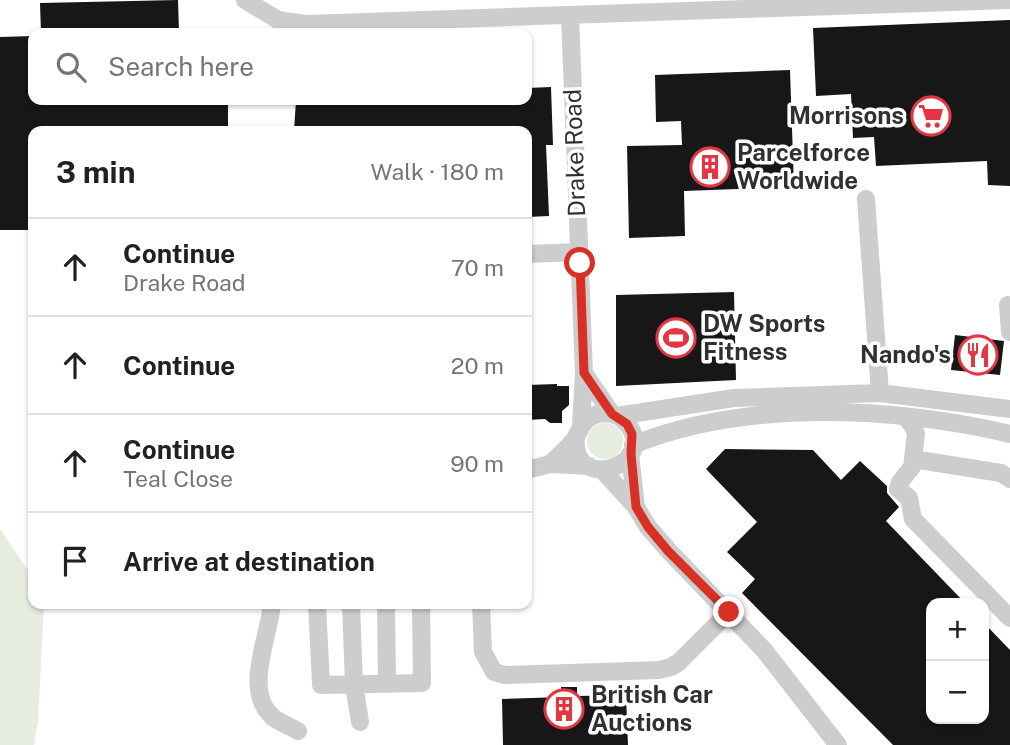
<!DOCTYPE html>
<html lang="en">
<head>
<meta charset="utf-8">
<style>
	body { margin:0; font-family:"Public Sans",sans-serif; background:#f6f6f6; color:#202124 }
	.controls { position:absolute; right:21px; bottom:21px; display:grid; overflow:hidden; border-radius:14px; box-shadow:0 2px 5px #0004 }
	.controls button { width:63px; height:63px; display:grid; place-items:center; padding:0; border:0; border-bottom:2px solid #e0e0e0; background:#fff; color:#202124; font:35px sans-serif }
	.stop { position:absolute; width:21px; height:21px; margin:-16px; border:5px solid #d93025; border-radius:50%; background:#fff }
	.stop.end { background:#d93025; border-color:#fff; box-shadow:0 2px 7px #0008 }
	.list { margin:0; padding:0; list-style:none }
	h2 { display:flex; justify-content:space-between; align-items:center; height:91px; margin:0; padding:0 28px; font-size:30px }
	h2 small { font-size:23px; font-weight:400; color:#757577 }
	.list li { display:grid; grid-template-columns:46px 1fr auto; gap:21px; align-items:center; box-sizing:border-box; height:98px; padding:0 28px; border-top:2px solid #e0e0e0 }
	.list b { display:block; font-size:26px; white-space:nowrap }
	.list p { margin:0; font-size:23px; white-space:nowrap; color:#757577 }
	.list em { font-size:23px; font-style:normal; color:#757577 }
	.icon { flex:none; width:38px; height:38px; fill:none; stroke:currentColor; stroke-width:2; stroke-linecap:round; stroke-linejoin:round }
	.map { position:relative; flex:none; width:1010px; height:745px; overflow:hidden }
	.search { position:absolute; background:#fff; box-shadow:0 2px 5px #0004; left:28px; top:28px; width:504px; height:77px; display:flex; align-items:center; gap:18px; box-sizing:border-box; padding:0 24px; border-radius:14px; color:#757577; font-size:26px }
	.panel { position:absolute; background:#fff; box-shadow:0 2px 5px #0004; left:28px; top:126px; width:504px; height:483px; border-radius:14px }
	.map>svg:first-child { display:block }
</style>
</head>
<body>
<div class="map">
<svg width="1010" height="745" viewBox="0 0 1010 745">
	<rect width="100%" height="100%" fill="#fff"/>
	<path fill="#e6edde" d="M587 441a18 18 0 1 1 36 0a18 18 0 1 1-36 0Z
		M0 529 33 578V604H44L38 721 34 745H0Z"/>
	<path fill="#171717" d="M178 0 179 33H41L40 3Z
		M1010 20V186L988 185 987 161 876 166 874 137 853 138 851 94 816 96 813 28Z
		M33 36V100H228V131H33V230H0V37Z
		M790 70 794 187 684 191 685 236 629 238 627 146 682 145 681 121 656 122 655 75Z
		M551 87 553 145H546L549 216 527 217V131H294L296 100H527V88Z
		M734 292 736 380 616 386V295Z
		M955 335 1004 341 1000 375 951 370Z
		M557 384V386H569V405L562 411V423H550L545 419 527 420V385Z
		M725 449 813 450 841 480 860 461 887 486V493L899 507 886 521 965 603H931V719H984V623L1010 650V745H893L742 593 755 579 727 552 757 522 706 469Z
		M561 687H577V696L626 695 628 745H503L502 699 562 697Z"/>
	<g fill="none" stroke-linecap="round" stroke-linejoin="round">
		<path stroke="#cdcdcd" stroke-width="18" d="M245 0 278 20 306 24 1009 0
			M570 16 584 373 581 426
			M866 199 880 393
			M527 254 579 252
			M1008 305 1010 332
			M584 373 612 414
			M617 416 734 398 880 393 1010 409
			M905 417 913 426 916 434 912 467 900 482 898 489 909 498 913 519 1010 618
			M633 445C745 399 894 407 1010 434
			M630 454 636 507
			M913 459 1001 473 1010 479
			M550 464C558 456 570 447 576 437 579 432 580 427 584 423 595 410 616 410 627 424 661 465 570 495 576 437
			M527 470 550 464 589 466
			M602 470 636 507 648 527 669 551 764 650 838 745
			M272 604C269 638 242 692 274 718 281 723 291 727 298 731
			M317 604 321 685 422 683 421 604
			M351 604 354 685 360 722
			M386 604 387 684
			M481 604 483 652 494 672 505 675 659 670 671 667 679 662 729 612"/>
	</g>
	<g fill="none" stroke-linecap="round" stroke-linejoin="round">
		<path stroke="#d93025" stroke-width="9" d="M580 263 584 373 612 414 627 424 632 434 631 454 636 507 648 527 668 551 729 612"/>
	</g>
	<defs>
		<g id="supermarket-ring" transform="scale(2.0125)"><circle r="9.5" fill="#fff" stroke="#e33642" stroke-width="1.5"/><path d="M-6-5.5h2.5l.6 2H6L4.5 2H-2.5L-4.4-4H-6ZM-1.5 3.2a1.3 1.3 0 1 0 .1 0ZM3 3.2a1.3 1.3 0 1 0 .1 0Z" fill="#e33642"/></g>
		<g id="building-ring" transform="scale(2.0125)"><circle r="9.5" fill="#fff" stroke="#e33642" stroke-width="1.5"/><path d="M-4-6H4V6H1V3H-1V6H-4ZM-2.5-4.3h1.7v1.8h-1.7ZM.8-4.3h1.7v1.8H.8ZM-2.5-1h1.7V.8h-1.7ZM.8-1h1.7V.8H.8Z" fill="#e33642"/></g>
		<g id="stadium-ring" transform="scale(2.0125)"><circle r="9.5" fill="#fff" stroke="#e33642" stroke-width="1.5"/><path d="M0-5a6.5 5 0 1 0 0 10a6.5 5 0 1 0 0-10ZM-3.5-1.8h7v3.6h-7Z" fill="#e33642"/></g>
		<g id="restaurant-ring" transform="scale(2.0125)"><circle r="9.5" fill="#fff" stroke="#e33642" stroke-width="1.5"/><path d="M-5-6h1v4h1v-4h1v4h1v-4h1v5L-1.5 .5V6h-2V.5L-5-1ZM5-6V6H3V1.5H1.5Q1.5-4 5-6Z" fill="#e33642"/></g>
	</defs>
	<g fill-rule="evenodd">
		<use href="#supermarket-ring" x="931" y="116"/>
		<use href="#building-ring" x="710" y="167"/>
		<use href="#stadium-ring" x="676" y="338"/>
		<use href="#restaurant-ring" x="978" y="355"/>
		<use href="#building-ring" x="564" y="709"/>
	</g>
	<g text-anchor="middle" stroke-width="7" stroke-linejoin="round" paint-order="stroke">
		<g font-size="24" font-weight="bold" fill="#303030" stroke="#fff" text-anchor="start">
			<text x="904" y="124" text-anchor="end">Morrisons</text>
			<text x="737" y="161">Parcelforce<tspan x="737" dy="28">Worldwide</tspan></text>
			<text x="703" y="332">DW Sports<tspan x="703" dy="28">Fitness</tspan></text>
			<text x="951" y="363" text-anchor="end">Nando's</text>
			<text x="591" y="703">British Car<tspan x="591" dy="28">Auctions</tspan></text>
		</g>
		<g font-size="24" fill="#303030" stroke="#fff">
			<text transform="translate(575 153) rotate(-92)" y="8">Drake Road</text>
		</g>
	</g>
</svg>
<div class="controls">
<button>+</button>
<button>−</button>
</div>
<div class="stop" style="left:580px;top:263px"></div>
<div class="stop end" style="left:729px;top:612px"></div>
<div class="search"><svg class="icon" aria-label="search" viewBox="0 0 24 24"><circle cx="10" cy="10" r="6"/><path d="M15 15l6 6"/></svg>Search here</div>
<section class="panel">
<h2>3 min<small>Walk · 180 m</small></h2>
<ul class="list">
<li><svg class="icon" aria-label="ahead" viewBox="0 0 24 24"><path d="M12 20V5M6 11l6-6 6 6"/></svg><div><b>Continue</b><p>Drake Road</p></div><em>70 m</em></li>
<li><svg class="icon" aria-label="ahead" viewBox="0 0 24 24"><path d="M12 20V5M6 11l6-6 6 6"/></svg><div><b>Continue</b></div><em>20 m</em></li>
<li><svg class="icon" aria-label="ahead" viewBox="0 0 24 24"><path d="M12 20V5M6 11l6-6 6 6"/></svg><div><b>Continue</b><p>Teal Close</p></div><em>90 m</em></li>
<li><svg class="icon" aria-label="arrive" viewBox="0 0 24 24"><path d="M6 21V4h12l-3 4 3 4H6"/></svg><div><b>Arrive at destination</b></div></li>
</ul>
</section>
</div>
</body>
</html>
